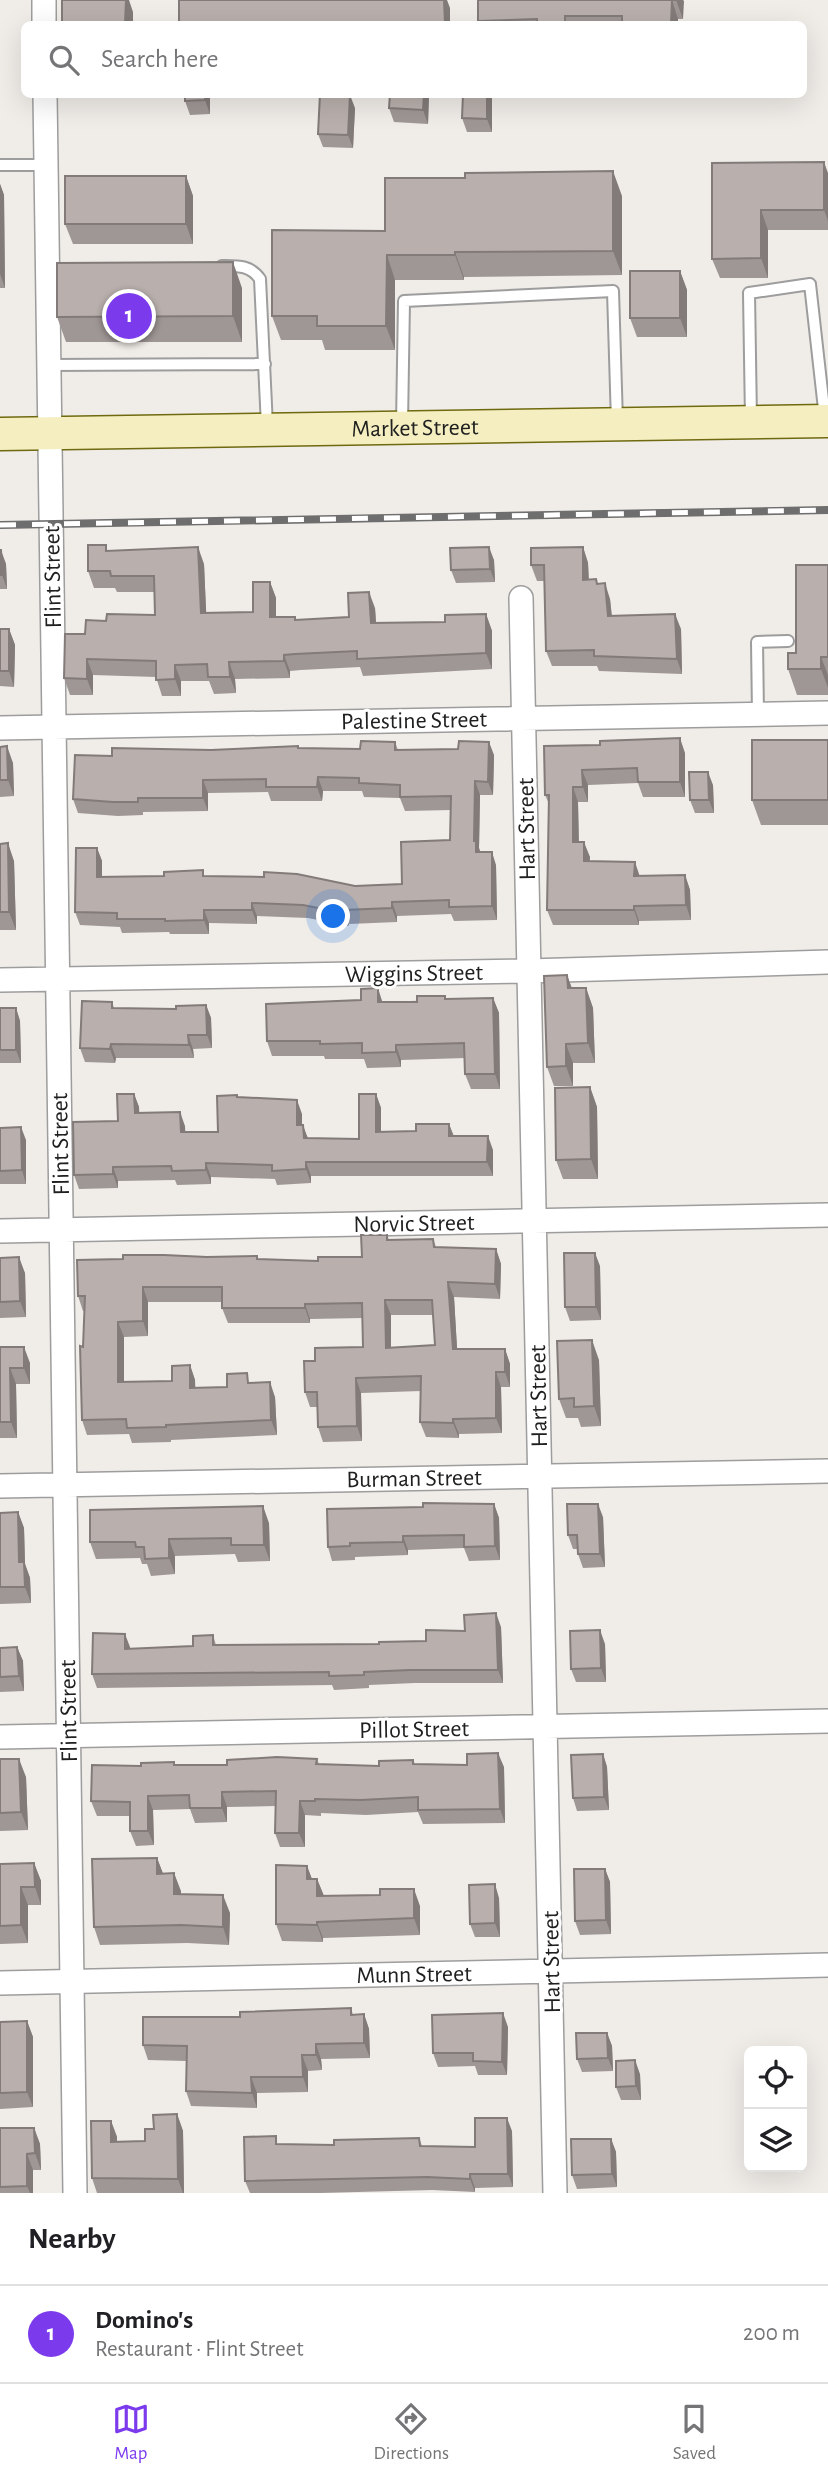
<!DOCTYPE html>
<html lang="en">
<head>
<meta charset="utf-8">
<style>
	body { margin:0; font-family:"Alegreya Sans",sans-serif; background:#f6f6f6; color:#202124 }
	.controls { position:absolute; right:21px; bottom:21px; display:grid; overflow:hidden; border-radius:10px; box-shadow:0 7px 28px #0002 }
	.controls button { width:63px; height:63px; display:grid; place-items:center; padding:0; border:0; border-bottom:2px solid #e0e0e0; background:#fff; color:#202124; font:35px sans-serif }
	.you { position:absolute; left:334px; top:917px; width:24px; height:24px; margin:-18px; border:5px solid #fff; border-radius:50%; background:#1a73e8; box-shadow:0 0 0 10px #1a73e833 }
	.badge { display:grid; place-items:center; width:46px; height:46px; border-radius:50%; background:#7c3aed; color:#fff; font-size:23px; font-weight:700 }
	.pin { position:absolute; translate:-50% -50%; border:4px solid #fff; box-shadow:0 2px 7px #0006 }
	.list { margin:0; padding:0; list-style:none }
	h2 { display:flex; justify-content:space-between; align-items:center; height:91px; margin:0; padding:0 28px; font-size:30px }
	h2 small { font-size:23px; font-weight:400; color:#757577 }
	.list li { display:grid; grid-template-columns:46px 1fr auto; gap:21px; align-items:center; box-sizing:border-box; height:98px; padding:0 28px; border-top:2px solid #e0e0e0 }
	.list b { display:block; font-size:26px; white-space:nowrap }
	.list p { margin:0; font-size:23px; white-space:nowrap; color:#757577 }
	.list em { font-size:23px; font-style:normal; color:#757577 }
	.icon { flex:none; width:38px; height:38px; fill:none; stroke:currentColor; stroke-width:2; stroke-linecap:round; stroke-linejoin:round }
	.map { position:relative; flex:none; width:828px; height:2193px; overflow:hidden }
	.search { position:absolute; background:#fff; box-shadow:0 7px 28px #0002; left:21px; right:21px; top:21px; height:77px; display:flex; align-items:center; gap:18px; box-sizing:border-box; padding:0 24px; border-radius:10px; color:#757577; font-size:26px }
	.sheet { height:189px; background:#fff }
	nav { display:flex; justify-content:space-around; align-items:center; box-sizing:border-box; height:98px; border-top:2px solid #e0e0e0; background:#fff; font-size:19px; color:#757577 }
	nav a { display:grid; justify-items:center; gap:4px }
	nav .on { color:#7c3aed }
	.map>svg:first-child { display:block }
</style>
</head>
<body>
<div class="map">
<svg width="828" height="2193" viewBox="0 0 828 2193">
	<rect width="100%" height="100%" fill="#f0ece8"/>
	<g fill="none" stroke-linecap="round" stroke-linejoin="round">
		<g stroke="#9d9d9d" stroke-width="14">
			<path id="service" d="M0 165H46
				M222 266C238 266 250 265 260 279L267 426
				M49 365 265 364
				M751 420 749 293 810 284 825 418
				M402 424 404 301 613 291 617 422
				M758 714 757 642 788 641"/>
		</g>
		<g stroke="#9d9d9d" stroke-width="26">
			<path id="minor" d="M44 0V24
				M45 94 75 2193
				M521 598 555 2193
				M0 728 828 713
				M0 980 529 971 828 962
				M0 1231 828 1215
				M0 1486 828 1471
				M0 1737 828 1721
				M0 1983 828 1965"/>
		</g>
		<g stroke="#6f6a10" stroke-width="35">
			<g id="secondary">
				<path id="s1" d="M0 434 828 421"/>
			</g>
		</g>
		<use href="#service" stroke="#fff" stroke-width="10"/>
		<use href="#minor" stroke="#fff" stroke-width="23"/>
		<use href="#secondary" stroke="#f4eec1" stroke-width="32"/>
		<g stroke="#6e6e6e" stroke-width="8">
			<path id="rail" d="M0 525 828 510"/>
		</g>
		<use href="#rail" stroke="#fff" stroke-width="5" stroke-dasharray="16" stroke-linecap="butt"/>
	</g>
	<path fill="#9f9795" fill-rule="evenodd" d="M179 0 450 8V24H179Z
		M478 0H683V19H678V24H480L478 21Z
		M185 94H210V114L190 115 185 101Z
		M429 94 428 124 394 122 389 108Z
		M463 94H492V132H467L462 118Z
		M355 108 353 148 323 147 318 134Z
		M712 163 828 173V230H768V278H720L712 259Z
		M186 176 193 196V244H73L65 224Z
		M0 184 4 195 5 288H0Z
		M622 196V275L464 277V280H395V350H325L322 340H281L272 316 385 231Z
		M680 271 687 290V337H637L630 318Z
		M242 288V342H66L57 317Z
		M583 547 588 563 589 579 598 584 610 599 612 616 681 629 682 674 599 671 597 666H552L546 651 545 581H537L531 565Z
		M0 550 6 564 7 589H0Z
		M108 551 204 564 206 613 253 612 270 582 276 598V617L296 620 349 617 375 608 376 622H445L486 614 492 631V669L363 676 360 667 301 670 290 671V678L235 679 236 693 214 694 209 681H181V696H162L156 677 93 675V695H70L64 678 85 634 106 621 155 615 154 592H117L115 588H94L88 571Z
		M494 560 495 582 456 583 451 570Z
		M828 565V695H797L788 669 796 653Z
		M0 629H9L15 645 14 687 0 686Z
		M828 740V825H761L752 800Z
		M395 742 398 750 494 755 493 795H480L479 848 480 852 496 865 497 920 454 921 451 914 397 916V922L349 924 348 926 308 918 257 916V924L209 923V934H170L169 932 122 933 120 927 80 925 75 912 97 848 102 861V877L205 876 355 886 402 884 450 840 451 810 405 811 400 798 364 797 362 791H323L322 801H271L268 792 208 793V811L143 812V815L118 816 78 813 73 799 112 756 211 750 299 748 360 749Z
		M544 746 685 753V797H643L638 783 588 785V802H578L579 842 590 857 589 861 640 876 685 875 690 890 691 920 639 921V925H553L547 910 549 804 545 795Z
		M0 747 13 763 14 796 0 797V806Z
		M713 785 714 813H695L690 800Z
		M0 844 14 861 16 930H0Z
		M567 975 572 988H586L593 1008 595 1063H573V1086H554L547 1067Z
		M493 998 499 1013 500 1089H471L465 1074V1058L401 1060V1067L367 1068 364 1059H325L324 1056H272L267 1041 383 1002Z
		M112 1002 114 1008 176 1009 206 1005 211 1018 212 1048 193 1049 194 1058H116L115 1063 85 1062 80 1048Z
		M0 1008H16L20 1021 21 1063H0Z
		M590 1087 597 1107 598 1179H563L556 1160Z
		M134 1094 139 1107V1113L185 1126V1132H218L238 1097 302 1114V1125L308 1138 359 1139 376 1094 381 1108V1132L416 1131 449 1124 454 1136 493 1150V1176H311V1183L277 1185 275 1179 211 1177V1184L177 1185 175 1180 118 1181V1188L79 1189 74 1175 118 1121Z
		M0 1128 26 1140V1184H0Z
		M387 1235 389 1240 433 1239 436 1247 496 1249 501 1264 500 1299 454 1297 457 1349H505L510 1364V1387H501L502 1433 459 1434V1438L426 1437 420 1422 421 1391 361 1393 362 1441 323 1442 318 1427 317 1407H310L305 1392 315 1361 363 1347V1318L310 1319V1323H228L222 1308V1302H148V1336L124 1337V1382L172 1381 190 1365 195 1380V1388L227 1387 251 1383 275 1397 277 1435 171 1440V1442L132 1443 129 1434 87 1435 82 1420 83 1347 85 1311H83L78 1296 207 1257 257 1256 258 1259 318 1261 362 1257ZM391 1315H433L435 1345 391 1348Z
		M0 1258 25 1273 26 1317 0 1318Z
		M600 1266 601 1320 570 1321 565 1307Z
		M0 1347 30 1363V1384H16L17 1438H0Z
		M599 1360 601 1426 581 1427 578 1418H566L559 1399Z
		M494 1504 499 1518 500 1560 469 1561 464 1548 408 1550V1555L355 1557V1560L332 1561 328 1547Z
		M18 1512 24 1528 25 1564 30 1578 31 1603 0 1604V1513Z
		M603 1517 605 1567 583 1568 578 1554 577 1549H573L568 1535Z
		M269 1523 270 1561 238 1562 235 1554 175 1556V1574L151 1576 147 1564H142L140 1558 96 1559 90 1542Z
		M501 1627 503 1683H415L369 1685V1688L334 1690 332 1685 97 1688 92 1674 130 1647V1649L193 1646 213 1635 216 1645 379 1644 426 1641 465 1631Z
		M605 1644 606 1682H576L571 1669Z
		M17 1647 23 1661 24 1691 0 1692V1648Z
		M603 1754 607 1767 609 1810 577 1811 573 1798Z
		M0 1759 26 1777 28 1830 0 1831Z
		M317 1759 319 1764 379 1766 413 1760 415 1764 504 1767 505 1823 423 1824 418 1812 366 1815 321 1813V1816L305 1815V1847H280L275 1833 276 1806 227 1807V1822L195 1823 190 1809 153 1810 154 1845 136 1846 130 1831V1816H97L91 1801 141 1766 174 1762 175 1765H227Z
		M157 1858 163 1874 174 1873 181 1894 230 1913 229 1945 187 1943 100 1945 94 1927Z
		M34 1863 41 1881V1905H28V1943L0 1944V1864Z
		M307 1866 312 1879H317L324 1896 420 1906V1935L323 1938V1942L282 1941 276 1924Z
		M605 1869 610 1882 611 1934 580 1935 575 1921Z
		M499 1898 500 1937H475L470 1924Z
		M351 2008 353 2015 364 2014 369 2029 370 2058 321 2059 322 2070 308 2071V2092L257 2093V2108L191 2106 186 2091V2061L148 2060 143 2045 240 2017Z
		M27 2021 33 2037V2107L0 2109V2022Z
		M508 2027 507 2075H478L475 2066 438 2067 433 2053Z
		M607 2033 612 2046 613 2071 582 2072 577 2059Z
		M640 2074 641 2100H621L616 2087Z
		M177 2114 183 2131 184 2193H97L92 2178 111 2121 117 2137V2142L145 2141 154 2129Z
		M0 2128H34L40 2144 41 2170H33V2193H0Z
		M512 2131 513 2187 475 2188V2192L432 2190 320 2193H250L245 2181 279 2144 334 2145 419 2138 422 2146 475 2147Z
		M611 2139 616 2152 617 2187 577 2189 572 2175Z"/>
	<path fill="#827b79" d="M126 0H129L133 12V24H125Z
		M444 0H447L450 8V24H445Z
		M672 0 678 19V24H671Z
		M676 0H683L684 1 683 19Z
		M205 94H210V114L205 100Z
		M424 94H429L428 124 423 110Z
		M487 94H492V132L487 119Z
		M350 95 355 108 353 148 348 135Z
		M824 162 828 173V221L824 210Z
		M613 171 622 196V275L613 251Z
		M186 176 193 196V244L186 224Z
		M0 184 4 195 5 288 0 274Z
		M761 210 768 230V278L761 258Z
		M455 252 464 277V280L455 255Z
		M387 255 395 280V350L386 326Z
		M233 262 242 288V342L233 316Z
		M680 271 687 290V337L680 318Z
		M198 547 204 564 207 630 201 613Z
		M489 547 494 560 495 582 490 569Z
		M583 547 588 563 589 595 583 580Z
		M1 550 6 564 7 589 2 575Z
		M270 582 276 598V634L270 617Z
		M605 583 610 599 613 631 608 616Z
		M369 592 375 608 377 639 371 623Z
		M486 614 492 631V669L486 653Z
		M675 614 681 629 682 674 677 659Z
		M9 629 15 645 14 687 9 671Z
		M284 655 290 671V678L284 661Z
		M821 657 828 675V688L821 669Z
		M87 659 93 675V695L87 679Z
		M229 662 235 679 236 693 230 677Z
		M175 665 181 681V696L175 679Z
		M680 738 685 753V797L680 782Z
		M489 742 494 755 493 795 488 782Z
		M7 746 13 763 14 796 8 780Z
		M582 770 588 785V802L583 787Z
		M708 772 713 785 714 813 709 800Z
		M318 777 323 791 322 801 317 787Z
		M203 780 208 793V811L203 798Z
		M475 781 480 795 479 848 481 854 476 852 474 841Z
		M573 787 578 802 579 857 573 842Z
		M584 842 590 857 589 876 584 861Z
		M8 843 14 861 16 930 9 912Z
		M97 848 102 861V891L97 877Z
		M492 852 496 865 497 920 492 906Z
		M635 862 640 877 634 876Z
		M685 875 690 890 691 920 686 905Z
		M392 902 397 916V922L392 908Z
		M252 903 257 916V924L252 910Z
		M634 906 639 921V925L634 910Z
		M204 910 209 923V934L204 920Z
		M344 910 349 924 348 926 344 913Z
		M567 975 574 995 568 988Z
		M378 988 383 1004 378 1002Z
		M586 988 593 1008 595 1063 588 1043Z
		M493 998 499 1013 500 1089 495 1074Z
		M206 1005 211 1018 212 1048 207 1035Z
		M16 1008 20 1021 21 1063 16 1050Z
		M188 1035 193 1049 194 1058 189 1045Z
		M111 1044 116 1058 115 1063 110 1049Z
		M566 1044 573 1063V1086L566 1066Z
		M396 1045 401 1060V1067L396 1052Z
		M590 1087 597 1107 598 1179 591 1159Z
		M134 1094 139 1107 140 1127 135 1113Z
		M376 1094 381 1108V1146L376 1132Z
		M297 1100 302 1114V1139L297 1125Z
		M180 1112 185 1126 186 1146 181 1132Z
		M449 1124 454 1138 449 1136Z
		M303 1125 308 1139 304 1138Z
		M21 1127 26 1140V1184L22 1170Z
		M488 1136 493 1150V1176L487 1162Z
		M306 1162 311 1176V1183L306 1169Z
		M206 1163 211 1177V1184L206 1170Z
		M113 1167 118 1181V1188L113 1174Z
		M496 1249 501 1264 500 1299 495 1284Z
		M595 1253 600 1266 601 1320 596 1307Z
		M19 1257 25 1273 26 1317 20 1301Z
		M448 1282 454 1297 458 1364 453 1349Z
		M143 1287 148 1302V1336L143 1321Z
		M385 1300 391 1315V1363L386 1348Z
		M305 1304 310 1319V1323L305 1308Z
		M118 1322 124 1337V1397L118 1382Z
		M592 1340 599 1360 601 1426 594 1406Z
		M24 1347 30 1363V1384L24 1368Z
		M505 1349 510 1364V1387L505 1372Z
		M190 1365 195 1380 196 1403 190 1388Z
		M10 1368 16 1384 17 1438 11 1422Z
		M496 1372 501 1387 502 1433 496 1418Z
		M356 1378 361 1393 362 1441 357 1426Z
		M270 1382 275 1397 277 1435 271 1420Z
		M453 1419 459 1434V1438L453 1423Z
		M494 1504 499 1518 500 1560 495 1546Z
		M598 1504 603 1517 605 1567 600 1554Z
		M263 1506 269 1523 270 1561 264 1545Z
		M18 1512 24 1528 25 1564 30 1578 31 1603 25 1587 19 1562Z
		M403 1536 408 1550V1555L403 1542Z
		M169 1539 175 1556V1574L169 1558Z
		M496 1613 501 1627 503 1683 498 1670Z
		M600 1630 605 1644 606 1682 601 1668Z
		M125 1634 130 1647V1663L125 1649Z
		M17 1647 23 1661 24 1691 19 1676Z
		M498 1753 504 1767 505 1823 500 1809Z
		M603 1754 607 1767 609 1810 604 1797Z
		M19 1759 26 1777 28 1830 21 1812Z
		M222 1792 227 1807V1822L222 1808Z
		M148 1796 153 1810 154 1845 148 1831Z
		M300 1801 305 1815V1847L299 1833Z
		M157 1858 164 1876 157 1874Z
		M34 1863 41 1881V1905L35 1887Z
		M307 1866 313 1882 307 1879Z
		M605 1869 610 1882 611 1934 606 1920Z
		M174 1873 181 1891V1912L174 1894Z
		M317 1879 324 1896H317Z
		M495 1884 499 1898 500 1937 495 1923Z
		M21 1887 28 1905V1943L21 1925Z
		M414 1889 420 1906V1935L414 1918Z
		M223 1895 230 1913 229 1945 223 1927Z
		M317 1922 323 1938V1942L317 1925Z
		M503 2013 508 2027 507 2075 502 2062Z
		M364 2014 369 2029 370 2058 364 2043Z
		M27 2021 33 2037V2107L27 2092Z
		M607 2033 612 2046 613 2071 608 2058Z
		M316 2044 321 2059 322 2070 316 2055Z
		M302 2055 308 2071V2092L303 2077Z
		M635 2060 640 2074 641 2100 636 2086Z
		M251 2077 257 2093V2108L252 2093Z
		M177 2114 183 2131 184 2193H183L178 2179Z
		M507 2118 512 2131 513 2187 508 2174Z
		M111 2121 117 2137V2158L111 2142Z
		M34 2128 40 2144 41 2170 35 2153Z
		M611 2139 616 2152 617 2187 612 2174Z
		M27 2154 33 2170V2193H30L27 2186Z
		M470 2174 475 2188V2192L470 2179Z"/>
	<path fill="#b9b0ad" stroke="#827b79" stroke-width="2" fill-rule="evenodd" d="M62 0H126L125 24H62Z
		M179 0H444L445 24H396V23L179 24Z
		M478 0H676H672L671 24H634V23L622 22V16H565V24H537V19L478 21Z
		M185 94H205V100L185 101Z
		M320 94 350 95 348 135 318 134Z
		M390 94H424L423 110 389 108Z
		M463 94H487V119L462 118Z
		M824 162V210H761V258L712 259V163Z
		M613 171V251L455 252V255H387L386 326H317V316H272V230L385 231V178H465V173Z
		M65 176H186V224H65Z
		M233 262V316L57 317V263Z
		M630 271H680V318H630Z
		M88 545H106V551L198 547 201 613 253 612V582H270V617H295V620L349 617 348 593 369 592 371 623 445 622V615L486 614V653L357 659V651L295 654 284 655V661L229 662 230 677H208L207 664 175 665V679L156 680V661L87 659V679L64 678 65 634H85L86 620 106 621 107 614 155 615 154 576H111L110 571H88Z
		M489 547 490 569 451 570 450 548Z
		M583 547V580L596 579 597 584 605 583 608 616 675 614 677 659 594 656V650L546 651 544 565H531V548Z
		M0 550H1L2 575H0Z
		M796 565H828V657H821V669H788V653H796Z
		M0 629H9V671H0Z
		M680 738V782H638L637 768 582 770 583 787H573V842H584V861L635 862 634 876 685 875 686 905 634 906V910H547L549 795H545L544 746 600 745V741Z
		M752 740H828V800H752Z
		M361 741 395 742V750L458 749 459 741 489 742 488 782 475 781 474 841H476V852H492V906L449 907V900L392 902V908L344 910V913L303 905 252 903V910H204V920L165 921V919H117V913L75 912 76 848H97V877L164 876V872L203 870V876L264 877V872L297 874 355 886 402 884 401 842 450 840 451 796 400 797V785L359 783V778L318 777 317 787H266V779L203 780V798H138V802H113L73 799 75 755 112 756V748L211 750 298 746V748L360 749Z
		M7 746 8 780H0V747Z
		M689 772H708L709 800H690Z
		M8 843 9 912H0V844Z
		M567 975 568 988H586L588 1043 566 1044V1066L547 1067 544 976Z
		M378 988V1002H417V996H445V999L493 998 495 1074H465L464 1043 396 1045V1052L362 1053V1043L320 1044V1041H267L266 1004 361 1000V989Z
		M82 1001 112 1002V1008L176 1009V1006L206 1005 207 1035H188L189 1045 111 1044 110 1049 80 1048Z
		M0 1008H16V1050H0Z
		M590 1087 591 1159 556 1160 555 1088Z
		M117 1094H134L135 1113 180 1112 181 1132H218L217 1096 237 1095V1097L297 1100V1125H303L304 1138 359 1139V1094H376V1132L416 1131V1124H449V1136H488L487 1162H306V1169L272 1171V1165L206 1163V1170L172 1171 171 1166 113 1167V1174L74 1175 73 1122 118 1121Z
		M21 1127 22 1170 0 1171V1128Z
		M361 1235H387V1240L433 1239 434 1247 496 1249 495 1284 448 1282 453 1349H505V1372H496V1418L453 1419V1423L420 1422 421 1376 356 1378 357 1426 318 1427 317 1392H305L304 1361H315V1348L363 1347 362 1303 305 1304V1308H222V1287H143V1321L118 1322V1382L172 1381V1366L190 1365V1388L227 1387V1374L247 1373 248 1383 270 1382 271 1420 166 1425V1427L127 1428 126 1419 82 1420 80 1346 83 1347 85 1296H78L77 1260 123 1259V1255H164L207 1257 257 1256V1259L318 1261V1257H362ZM385 1300H432L435 1345 386 1348Z
		M564 1253H595L596 1307H565Z
		M19 1257 20 1301 0 1302V1258Z
		M592 1340 594 1406 574 1407V1398L559 1399 557 1341Z
		M0 1347H24V1368H10L11 1422H0Z
		M423 1503 494 1504 495 1546 464 1547V1535L403 1536V1542L350 1543V1546L328 1547 327 1509 423 1507Z
		M567 1504H598L600 1554H578L577 1535H568Z
		M263 1506 264 1545H231V1538L169 1539V1558L145 1559 144 1547H136L135 1542H90V1510Z
		M18 1512 19 1562H24L25 1587H0V1513Z
		M496 1613 498 1670H410L364 1672V1675L329 1676V1672L92 1674 93 1633 125 1634V1649L193 1646V1636L213 1635V1645L379 1644V1642L426 1641V1630L465 1631 464 1615Z
		M600 1630 601 1668 571 1669 570 1631Z
		M17 1647 19 1676 0 1677V1648Z
		M498 1753 500 1809 418 1810V1797L361 1800 315 1799V1801H300L299 1833H275L276 1791 222 1792V1808H190L189 1795 148 1796V1831H130V1802L91 1801 92 1765 141 1766V1763L174 1762V1765H227V1760L277 1757 317 1759 316 1764 379 1766V1761L413 1760V1764L467 1765V1754Z
		M603 1754 604 1797 573 1798 571 1755Z
		M0 1759H19L21 1812 0 1813Z
		M157 1858V1874L174 1873V1894L223 1895V1927L181 1925 94 1927 92 1859Z
		M34 1863 35 1887H21V1925L0 1926V1864Z
		M276 1865 307 1866V1879H317V1896L380 1895V1889H414V1918L317 1922V1925L276 1924Z
		M574 1869H605L606 1920 575 1921Z
		M495 1884V1923L470 1924 469 1885Z
		M351 2008V2015L364 2014V2043L316 2044V2055H302L303 2077H251L252 2093 186 2091 187 2046 143 2045V2017H240V2012Z
		M503 2013 502 2062 473 2061V2053H433L432 2015Z
		M27 2021V2092L0 2093V2022Z
		M576 2033H607L608 2058 577 2059Z
		M635 2060 636 2086 616 2087V2061Z
		M177 2114 178 2179 92 2178 91 2121H111V2142L145 2141V2129H154L153 2115Z
		M475 2118H507L508 2174H470V2179L427 2177 245 2181 244 2137 276 2136V2144L334 2145V2140L419 2138 420 2146 475 2147Z
		M0 2128H34L35 2153 27 2154V2186L0 2187Z
		M571 2139H611L612 2174 572 2175Z"/>
	<g text-anchor="middle" stroke-width="6" stroke-linejoin="round" paint-order="stroke">
		<g font-size="24" fill="#202020" stroke="#fff">
			<text dy="8" stroke="none"><textPath href="#s1" startOffset="415">Market Street</textPath></text>
			<text transform="translate(52 577) rotate(-91)" y="8">Flint Street</text>
			<text transform="translate(414 720) rotate(-1)" y="8">Palestine Street</text>
			<text transform="translate(526 829) rotate(-91)" y="8">Hart Street</text>
			<text transform="translate(414 973) rotate(-1)" y="8">Wiggins Street</text>
			<text transform="translate(60 1144) rotate(-91)" y="8">Flint Street</text>
			<text transform="translate(414 1223) rotate(-1)" y="8">Norvic Street</text>
			<text transform="translate(538 1396) rotate(-91)" y="8">Hart Street</text>
			<text transform="translate(414 1478) rotate(-1)" y="8">Burman Street</text>
			<text transform="translate(68 1711) rotate(-91)" y="8">Flint Street</text>
			<text transform="translate(414 1729) rotate(-1)" y="8">Pillot Street</text>
			<text transform="translate(551 1962) rotate(-91)" y="8">Hart Street</text>
			<text transform="translate(414 1974) rotate(-1)" y="8">Munn Street</text>
		</g>
	</g>
</svg>
<div class="controls">
<button><svg class="icon" aria-label="locate" viewBox="0 0 24 24"><circle cx="12" cy="12" r="6"/><path d="M12 2v4M12 18v4M2 12h4M18 12h4"/></svg></button>
<button><svg class="icon" aria-label="layers" viewBox="0 0 24 24"><path d="M12 4l9 5-9 5-9-5zM3 14l9 5 9-5"/></svg></button>
</div>
<div class="you"></div>
<div class="pin badge" style="left:129px;top:316px">1</div>
<div class="search"><svg class="icon" aria-label="search" viewBox="0 0 24 24"><circle cx="10" cy="10" r="6"/><path d="M15 15l6 6"/></svg>Search here</div>
</div>
<section class="sheet">
<h2>Nearby<small></small></h2>
<ul class="list">
<li><span class="badge">1</span><div><b>Domino's</b><p>Restaurant · Flint Street</p></div><em>200 m</em></li>
</ul>
</section>
<nav>
<a class="on"><svg class="icon" aria-label="map" viewBox="0 0 24 24"><path d="M3 6l6-2 6 2 6-2v14l-6 2-6-2-6 2zM9 4v14M15 6v14"/></svg>Map</a>
<a><svg class="icon" aria-label="directions" viewBox="0 0 24 24"><path d="M12 3l9 9-9 9-9-9zM9 14v-3h6M13 9l2 2-2 2"/></svg>Directions</a>
<a><svg class="icon" aria-label="saved" viewBox="0 0 24 24"><path d="M7 4h10v16l-5-4-5 4z"/></svg>Saved</a>
</nav>
</body>
</html>
